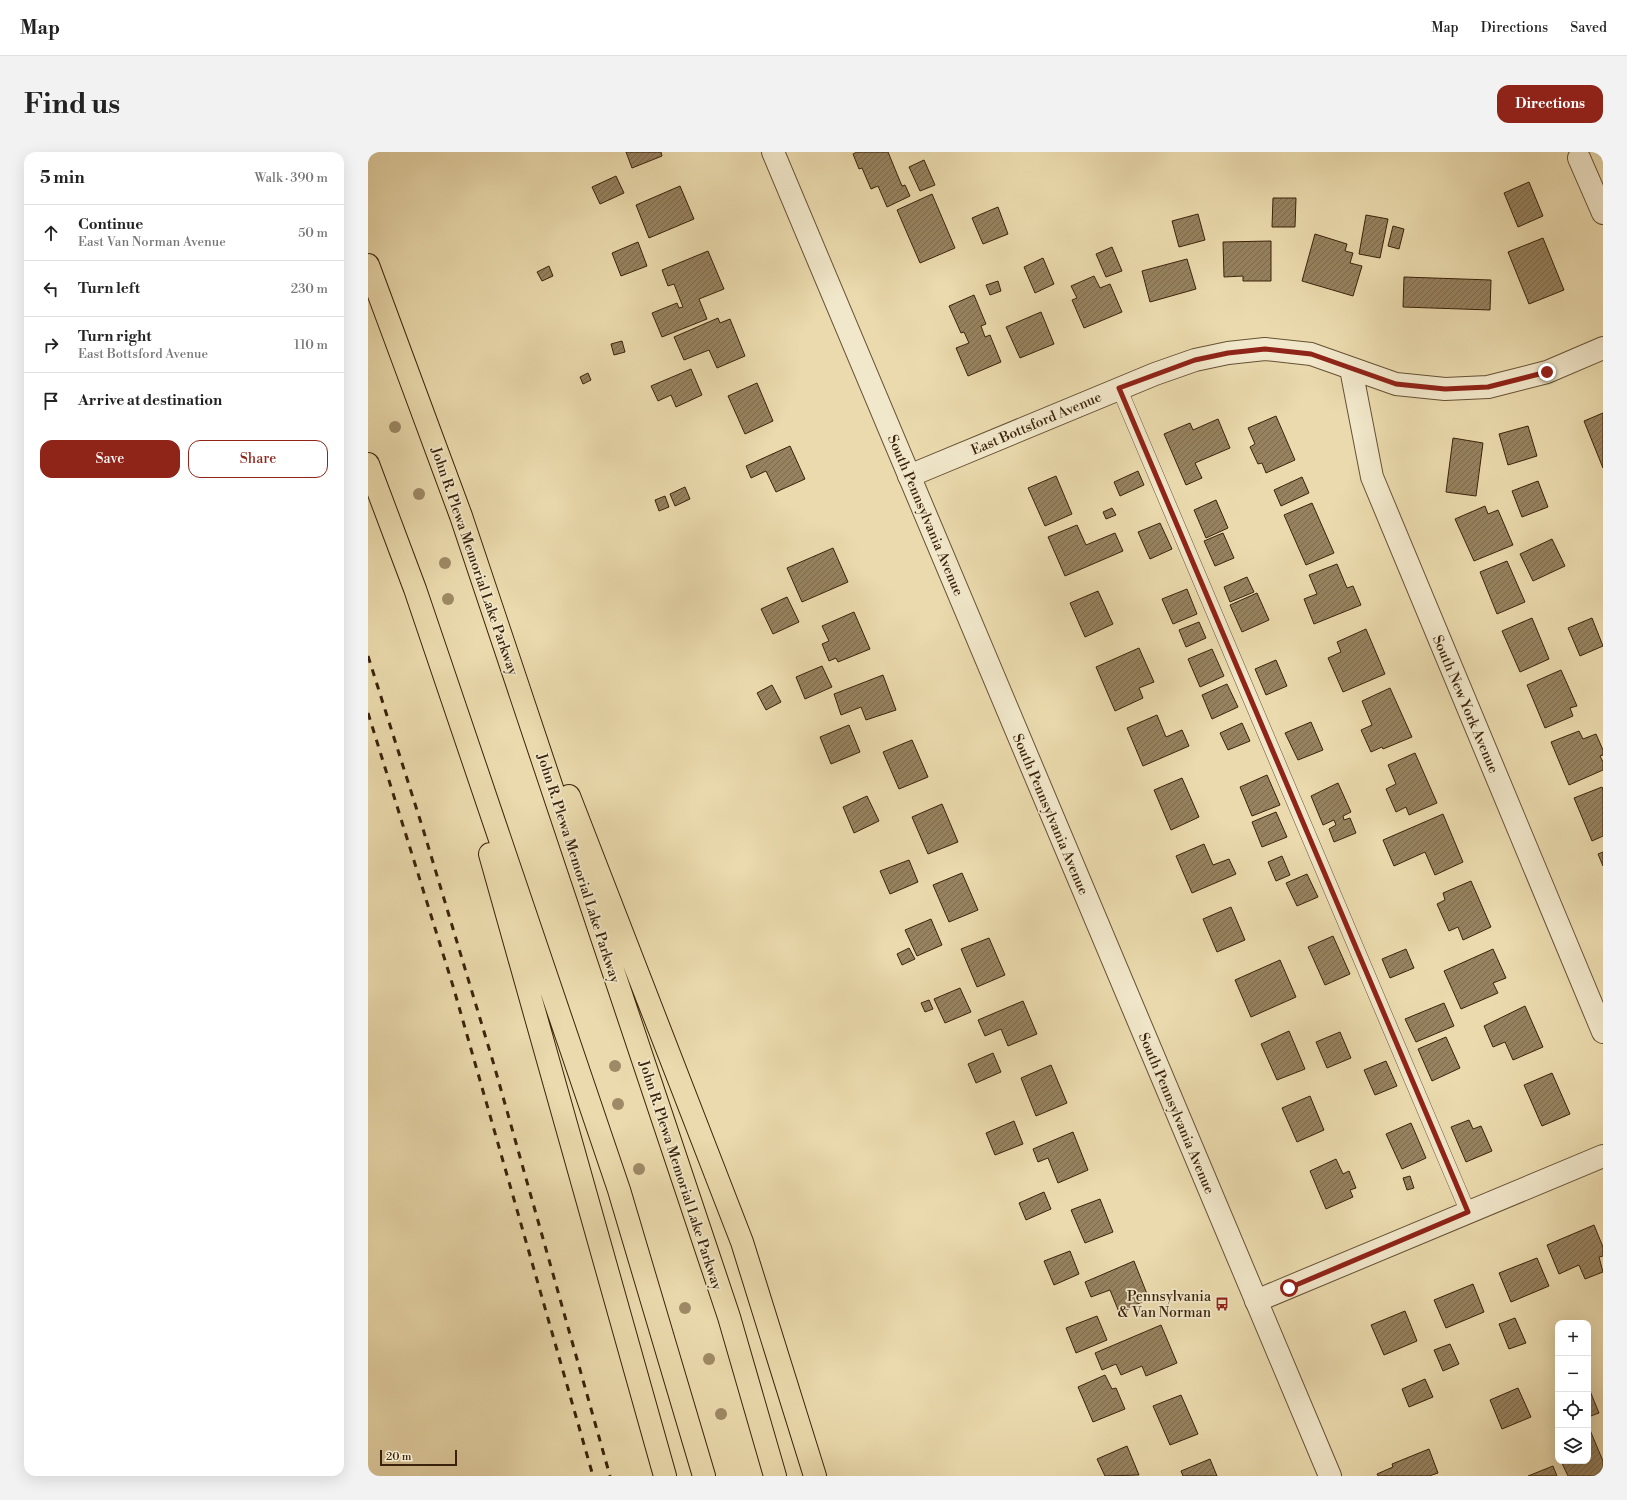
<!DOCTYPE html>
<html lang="en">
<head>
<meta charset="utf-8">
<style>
	body { margin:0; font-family:"Libre Bodoni",serif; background:#f2f2f2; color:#222 }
	.controls { position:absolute; right:12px; bottom:12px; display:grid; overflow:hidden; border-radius:8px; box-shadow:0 4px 16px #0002 }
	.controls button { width:36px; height:36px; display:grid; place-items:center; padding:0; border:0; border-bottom:1px solid #e0e0e0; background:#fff; color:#222; font:20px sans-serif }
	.scale { position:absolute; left:12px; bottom:10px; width:77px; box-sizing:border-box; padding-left:4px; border:2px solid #3b230b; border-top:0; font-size:11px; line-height:14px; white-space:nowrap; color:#3b230b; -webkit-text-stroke:3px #f1e7ca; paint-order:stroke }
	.stop { position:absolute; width:12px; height:12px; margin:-9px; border:3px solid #8f2418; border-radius:50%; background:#fff }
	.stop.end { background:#8f2418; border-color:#fff; box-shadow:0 1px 4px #0008 }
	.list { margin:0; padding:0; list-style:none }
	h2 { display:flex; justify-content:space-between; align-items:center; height:52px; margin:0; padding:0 16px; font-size:17px }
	h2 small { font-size:13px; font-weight:400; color:#767676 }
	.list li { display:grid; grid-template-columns:26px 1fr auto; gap:12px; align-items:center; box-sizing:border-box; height:56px; padding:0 16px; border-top:1px solid #e0e0e0 }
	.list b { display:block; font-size:15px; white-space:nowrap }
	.list p { margin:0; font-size:13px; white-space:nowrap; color:#767676 }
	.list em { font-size:13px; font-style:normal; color:#767676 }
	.actions { display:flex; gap:8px; padding:12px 16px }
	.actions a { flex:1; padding:9px 0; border:1px solid #8f2418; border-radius:12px; text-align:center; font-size:14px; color:#8f2418 }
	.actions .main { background:#8f2418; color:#fff }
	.icon { flex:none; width:22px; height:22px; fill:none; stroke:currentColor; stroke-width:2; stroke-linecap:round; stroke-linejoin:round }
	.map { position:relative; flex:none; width:1235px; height:1324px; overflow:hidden; border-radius:12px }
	header { display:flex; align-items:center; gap:24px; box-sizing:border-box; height:56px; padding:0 20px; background:#fff; border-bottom:1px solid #e0e0e0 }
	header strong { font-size:19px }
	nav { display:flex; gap:22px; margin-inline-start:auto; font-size:14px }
	.intro { display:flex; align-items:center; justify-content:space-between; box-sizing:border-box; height:96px; padding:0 24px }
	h1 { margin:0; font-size:28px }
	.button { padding:10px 18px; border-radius:12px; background:#8f2418; color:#fff; font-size:14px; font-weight:700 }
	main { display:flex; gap:24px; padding:0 24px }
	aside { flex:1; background:#fff; border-radius:12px; box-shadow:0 4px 16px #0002 }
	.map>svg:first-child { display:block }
</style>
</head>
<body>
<header>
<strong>Map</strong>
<nav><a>Map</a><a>Directions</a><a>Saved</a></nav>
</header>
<div class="intro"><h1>Find us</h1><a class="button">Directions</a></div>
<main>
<aside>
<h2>5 min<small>Walk · 390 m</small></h2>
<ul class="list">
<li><svg class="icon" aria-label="ahead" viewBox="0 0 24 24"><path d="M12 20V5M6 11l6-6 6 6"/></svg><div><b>Continue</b><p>East Van Norman Avenue</p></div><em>50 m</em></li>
<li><svg class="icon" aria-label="left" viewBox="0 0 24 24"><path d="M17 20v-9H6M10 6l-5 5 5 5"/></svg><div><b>Turn left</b></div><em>230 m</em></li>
<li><svg class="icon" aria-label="right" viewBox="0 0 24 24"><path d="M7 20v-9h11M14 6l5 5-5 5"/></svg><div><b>Turn right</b><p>East Bottsford Avenue</p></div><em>110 m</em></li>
<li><svg class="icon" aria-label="arrive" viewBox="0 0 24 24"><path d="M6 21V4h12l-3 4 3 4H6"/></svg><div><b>Arrive at destination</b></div></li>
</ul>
<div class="actions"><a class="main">Save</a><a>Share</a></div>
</aside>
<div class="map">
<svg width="1235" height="1324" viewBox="0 0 1235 1324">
	<defs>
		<pattern id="building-hatch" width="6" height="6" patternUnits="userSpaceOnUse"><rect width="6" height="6" fill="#96825f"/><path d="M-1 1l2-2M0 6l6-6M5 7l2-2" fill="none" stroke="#7c6a4d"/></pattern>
	</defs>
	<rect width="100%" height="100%" fill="#eadaad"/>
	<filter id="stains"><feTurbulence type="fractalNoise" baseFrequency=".005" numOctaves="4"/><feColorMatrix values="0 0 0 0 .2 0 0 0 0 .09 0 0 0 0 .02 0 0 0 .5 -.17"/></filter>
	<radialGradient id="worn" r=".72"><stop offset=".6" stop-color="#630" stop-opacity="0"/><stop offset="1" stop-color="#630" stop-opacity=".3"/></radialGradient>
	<path fill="url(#building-hatch)" stroke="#3b230b" d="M258 0H293L294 4 264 16Z
		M489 0H520L534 34 537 33 542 44 519 55 510 34 503 37 494 16 491 17 485 2Z
		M556 8 567 33 552 39 541 15Z
		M248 24 256 41 232 52 224 35Z
		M1161 30 1175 64 1150 75 1136 41Z
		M312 34 326 67 281 86 268 53Z
		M564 42 587 96 552 111 529 58Z
		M905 46H928L927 75H904Z
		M630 55 640 82 615 92 604 66Z
		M830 62 837 88 811 95 804 69Z
		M998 63 1020 67 1012 106 991 102Z
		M1025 74 1036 77 1031 97 1020 94Z
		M947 82 979 92 977 99 985 101 982 111 994 114 985 144 934 129Z
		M1175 86 1196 138 1161 152 1140 100Z
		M903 89V129H875V124L856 125 855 90Z
		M270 90 279 114 253 124 244 101Z
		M744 95 754 119 738 125 728 102Z
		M340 99 356 137 331 147 339 167 294 185 284 161 309 151 311 156 315 155 306 132 300 134 294 118Z
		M675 106 686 132 667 141 656 115Z
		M819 107 828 137 782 150 774 119Z
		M181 114 185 124 174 129 169 120Z
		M726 124 732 136 742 132 754 160 716 176 704 148 709 146 703 134Z
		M1036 125 1123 128 1122 158 1035 155Z
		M630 129 633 139 622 143 618 133Z
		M606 143 618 172 613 174 617 185 622 183 633 210 600 224 588 196 601 191 596 180 593 181 581 154Z
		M673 160 686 192 652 206 638 175Z
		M350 166 352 171 362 167 377 204 349 216 341 198 316 208 306 185Z
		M254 189 257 200 246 203 243 192Z
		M323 217 334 243 308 255 303 243 290 249 283 234Z
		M220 221 223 228 215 232 212 225Z
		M389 231 405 269 377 282 360 244Z
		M1235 261V316L1216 269Z
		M908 264 927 308 898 321 894 311 890 312 882 295 887 292 880 276Z
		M850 267 862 296 827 311 834 326 818 333 796 282 822 271 825 278Z
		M1160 274 1169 304 1140 313 1131 282Z
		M1085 286 1115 291 1108 344 1078 340Z
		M422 294 437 327 408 340 398 319 383 326 378 314Z
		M770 319 776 333 752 344 746 330Z
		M688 324 704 362 677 374 660 336Z
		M934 325 941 341 913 354 906 338Z
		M1170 329 1180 355 1154 365 1144 339Z
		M317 335 322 347 307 354 302 342Z
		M297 344 301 355 291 359 287 348Z
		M848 348 860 376 838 386 826 358Z
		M944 351 966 401 938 413 916 363Z
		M1117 354 1120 362 1130 358 1145 393 1106 409 1087 367Z
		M744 356 748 363 738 367 735 360Z
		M792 371 804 397 782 407 770 380Z
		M709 373 718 393 747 381 755 399 697 424 680 385Z
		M855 381 866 406 847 414 836 389Z
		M1184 387 1197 414 1165 429 1152 402Z
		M465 396 480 430 434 450 419 416Z
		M1139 409 1157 450 1129 462 1112 420Z
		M969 412 979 436 985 434 993 453 946 472 936 447 949 442 941 423Z
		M879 425 886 440 862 450 856 435Z
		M819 437 829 462 805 472 794 447Z
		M730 439 745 472 717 485 702 451Z
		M889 441 901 468 874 480 862 453Z
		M419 445 431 470 405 482 393 457Z
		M486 460 502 497 470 510 468 506 461 509 454 492 461 489 454 474Z
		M1164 466 1181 507 1152 520 1134 479Z
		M1224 466 1235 494 1212 504 1200 476Z
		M831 470 838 486 818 495 811 478Z
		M998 477 1017 522 975 540 960 506 973 500 969 490Z
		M771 496 786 530 771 536 775 546 747 559 728 515Z
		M844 497 856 524 832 535 820 507Z
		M908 508 919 534 898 543 887 517Z
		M454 514 464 535 437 547 428 525Z
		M1193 518 1209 554 1202 556 1205 564 1177 576 1159 533Z
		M515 523 528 558 498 568 493 555 473 563 466 542Z
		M859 532 870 555 844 567 834 543Z
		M404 533 413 550 398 558 389 541Z
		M1022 536 1044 585 1015 597 1014 595 1003 600 993 578 1004 573 994 549Z
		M789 563 798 585 814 578 821 594 775 614 759 576Z
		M943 570 955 598 930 608 917 581Z
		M874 571 882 589 860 598 852 581Z
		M481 573 492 600 463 612 452 585Z
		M1211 579 1215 587 1228 582 1235 598V603L1232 604 1235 610V618L1201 633 1183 590Z
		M544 588 560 625 531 637 515 600Z
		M1047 601 1069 651 1041 663 1038 655 1028 660 1018 637 1028 632 1020 613Z
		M899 623 912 653 884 664 872 635Z
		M814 626 831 665 803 678 786 638Z
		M970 631 983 660 975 664 976 668 982 666 988 681 966 690 961 677 968 673 966 668 955 673 943 644Z
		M1234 635 1235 638V684L1224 689 1206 646Z
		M499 644 511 669 486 681 475 655Z
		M574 652 590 690 560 702 544 665Z
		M908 660 919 685 894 695 884 670Z
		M1075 662 1095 710 1067 723 1057 700 1026 714 1015 688Z
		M836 692 845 713 861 707 868 722 824 741 808 704Z
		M1235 700V714L1230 702Z
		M914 704 922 723 908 729 900 710Z
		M541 708 550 730 522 742 512 719Z
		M594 721 610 758 581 770 565 733Z
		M939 722 950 745 929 754 918 731Z
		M1103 729 1123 775 1095 788 1090 775 1081 779 1069 752 1077 748 1075 741Z
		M863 755 877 788 849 800 835 767Z
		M563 767 574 793 549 804 537 778Z
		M965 784 982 822 957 833 940 795Z
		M621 786 637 823 609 835 593 797Z
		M541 796 547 807 534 813 529 802Z
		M1038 797 1046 816 1022 826 1014 807Z
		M1125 797 1138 826 1125 831 1130 841 1093 857 1076 819Z
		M912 808 928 845 883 865 867 828Z
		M592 836 603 860 577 871 566 847Z
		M561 848 565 857 557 860 553 851Z
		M655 849 669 882 640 894 633 877 617 884 610 868Z
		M1076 851 1086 874 1048 890 1037 867Z
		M1157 854 1175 895 1145 908 1137 890 1125 895 1116 874Z
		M921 879 937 917 909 928 893 892Z
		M972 880 983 906 959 916 948 890Z
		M1078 885 1092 916 1064 929 1050 897Z
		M625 901 633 920 608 931 600 912Z
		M1018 909 1029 934 1007 943 996 918Z
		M683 913 699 951 668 964 653 926Z
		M1184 921 1202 962 1174 974 1156 933Z
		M942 944 956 978 929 990 914 956Z
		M1101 968 1105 977 1113 974 1124 999 1098 1010 1083 975Z
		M646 969 655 992 627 1003 618 981Z
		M1043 971 1058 1006 1034 1017 1018 982Z
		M705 980 720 1018 690 1031 680 1006 670 1010 665 997Z
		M968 1007 975 1022 981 1019 988 1036 982 1038 985 1045 958 1057 942 1019Z
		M1042 1024 1046 1036 1039 1038 1035 1026Z
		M676 1040 683 1057 658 1068 651 1051Z
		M732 1047 745 1080 717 1091 703 1058Z
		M1226 1073 1235 1095V1104L1231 1105 1235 1120 1217 1127 1211 1113 1191 1122 1179 1093Z
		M702 1099 711 1122 686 1133 676 1109Z
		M1169 1106 1181 1134 1143 1150 1131 1121Z
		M766 1109 781 1147 751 1160 742 1138 723 1145 717 1130Z
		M1105 1132 1116 1160 1078 1176 1066 1148Z
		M1037 1159 1049 1189 1016 1203 1003 1173Z
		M729 1164 739 1188 708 1201 698 1176Z
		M1147 1166 1158 1191 1141 1197 1131 1172Z
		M793 1173 809 1211 778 1224 774 1214 753 1223 748 1212 734 1218 727 1201Z
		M1082 1192 1091 1212 1075 1219 1066 1198Z
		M737 1223 744 1237 748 1236 757 1257 725 1270 710 1235Z
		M1057 1227 1065 1245 1041 1255 1034 1237Z
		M1220 1234 1231 1261 1220 1265Z
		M1150 1236 1163 1265 1134 1277 1122 1248Z
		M813 1243 830 1282 802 1293 785 1254Z
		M1222 1278 1235 1309V1324H1200L1193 1309H1220V1279Z
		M759 1294 771 1323 737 1324 729 1307Z
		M1061 1297 1070 1321 1061 1324H1010L1009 1322 1025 1315 1024 1312Z
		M842 1307 849 1324H815L813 1319Z
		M1185 1314 1189 1324H1160Z"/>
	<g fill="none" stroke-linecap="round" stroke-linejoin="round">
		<g stroke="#675134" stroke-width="16">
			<path id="service" d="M751 236 1100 1060"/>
		</g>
		<g stroke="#675134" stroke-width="24">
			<path id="minor" d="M1211 6 1235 61
				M983 217 1004 325 1235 880
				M541 324 787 222 827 208 860 201 897 197 943 202 1028 232 1077 237 1120 235 1179 220 1235 196
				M888 1149 1235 1004"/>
		</g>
		<g stroke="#675134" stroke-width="24">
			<path id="tertiary" d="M405 0 962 1324"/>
		</g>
		<g stroke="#3b230b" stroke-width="24">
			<path id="primary" d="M0 113 93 364 361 1165 407 1324
				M0 312 47 437 251 1038 336 1324
				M201 644 374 1090 447 1324
				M122 702 297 1324"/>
		</g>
		<use href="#service" stroke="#f1e7ca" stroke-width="15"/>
		<use href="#minor" stroke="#f1e7ca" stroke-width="22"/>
		<use href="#tertiary" stroke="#f1e7ca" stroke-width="22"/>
		<use href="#primary" stroke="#eadaad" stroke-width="22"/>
		<path stroke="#3b230b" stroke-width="3" stroke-dasharray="7 7" stroke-linecap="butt" d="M0 504 55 677 126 913 242 1324
			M0 561 85 834 225 1324"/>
	</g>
	<g fill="#9e8a66">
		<circle cx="27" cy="275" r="6"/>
		<circle cx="51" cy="342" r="6"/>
		<circle cx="77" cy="411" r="6"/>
		<circle cx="80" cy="447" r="6"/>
		<circle cx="247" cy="914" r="6"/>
		<circle cx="250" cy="952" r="6"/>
		<circle cx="271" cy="1017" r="6"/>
		<circle cx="317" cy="1156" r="6"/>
		<circle cx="341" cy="1207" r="6"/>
		<circle cx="353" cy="1262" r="6"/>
	</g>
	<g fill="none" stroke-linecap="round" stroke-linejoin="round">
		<path stroke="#8f2418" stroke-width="5" d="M921 1136 1100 1060 751 236 827 208 860 201 897 197 943 202 1028 232 1077 237 1120 235 1179 220"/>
	</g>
	<defs>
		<g id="bus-bare" transform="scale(1.08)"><path d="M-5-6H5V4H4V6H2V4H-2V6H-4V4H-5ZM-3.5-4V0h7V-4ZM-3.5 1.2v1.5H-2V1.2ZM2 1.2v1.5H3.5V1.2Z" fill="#8f2418" stroke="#f1e7ca" stroke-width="2.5" paint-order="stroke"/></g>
	</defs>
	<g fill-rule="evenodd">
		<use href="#bus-bare" x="854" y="1152"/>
	</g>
	<g text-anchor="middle" stroke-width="3.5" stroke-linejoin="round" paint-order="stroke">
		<g font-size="14" fill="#3b230b" stroke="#f1e7ca">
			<text transform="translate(668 271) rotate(-23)" y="5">East Bottsford Avenue</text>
			<text transform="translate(558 363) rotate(67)" y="5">South Pennsylvania Avenue</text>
			<text transform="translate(107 409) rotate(71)" y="5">John R. Plewa Memorial Lake Parkway</text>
			<text transform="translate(1098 552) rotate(67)" y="5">South New York Avenue</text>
			<text transform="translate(683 662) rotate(67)" y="5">South Pennsylvania Avenue</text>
			<text transform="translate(211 716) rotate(72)" y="5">John R. Plewa Memorial Lake Parkway</text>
			<text transform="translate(809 961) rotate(67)" y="5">South Pennsylvania Avenue</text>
			<text transform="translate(313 1023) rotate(72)" y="5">John R. Plewa Memorial Lake Parkway</text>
		</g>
		<g font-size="14" fill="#3b230b" stroke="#f1e7ca" text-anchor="end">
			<text x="843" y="1149">Pennsylvania<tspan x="843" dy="16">&amp; Van Norman</tspan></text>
		</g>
	</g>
	<rect width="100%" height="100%" filter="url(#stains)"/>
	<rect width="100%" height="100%" fill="url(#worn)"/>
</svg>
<div class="controls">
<button>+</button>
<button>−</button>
<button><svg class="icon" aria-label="locate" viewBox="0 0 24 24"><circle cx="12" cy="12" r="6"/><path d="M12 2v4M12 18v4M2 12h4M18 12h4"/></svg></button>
<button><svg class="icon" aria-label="layers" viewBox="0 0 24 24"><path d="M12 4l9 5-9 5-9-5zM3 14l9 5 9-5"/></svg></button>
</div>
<div class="scale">20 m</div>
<div class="stop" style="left:921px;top:1136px"></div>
<div class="stop end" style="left:1179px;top:220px"></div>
</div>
</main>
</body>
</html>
